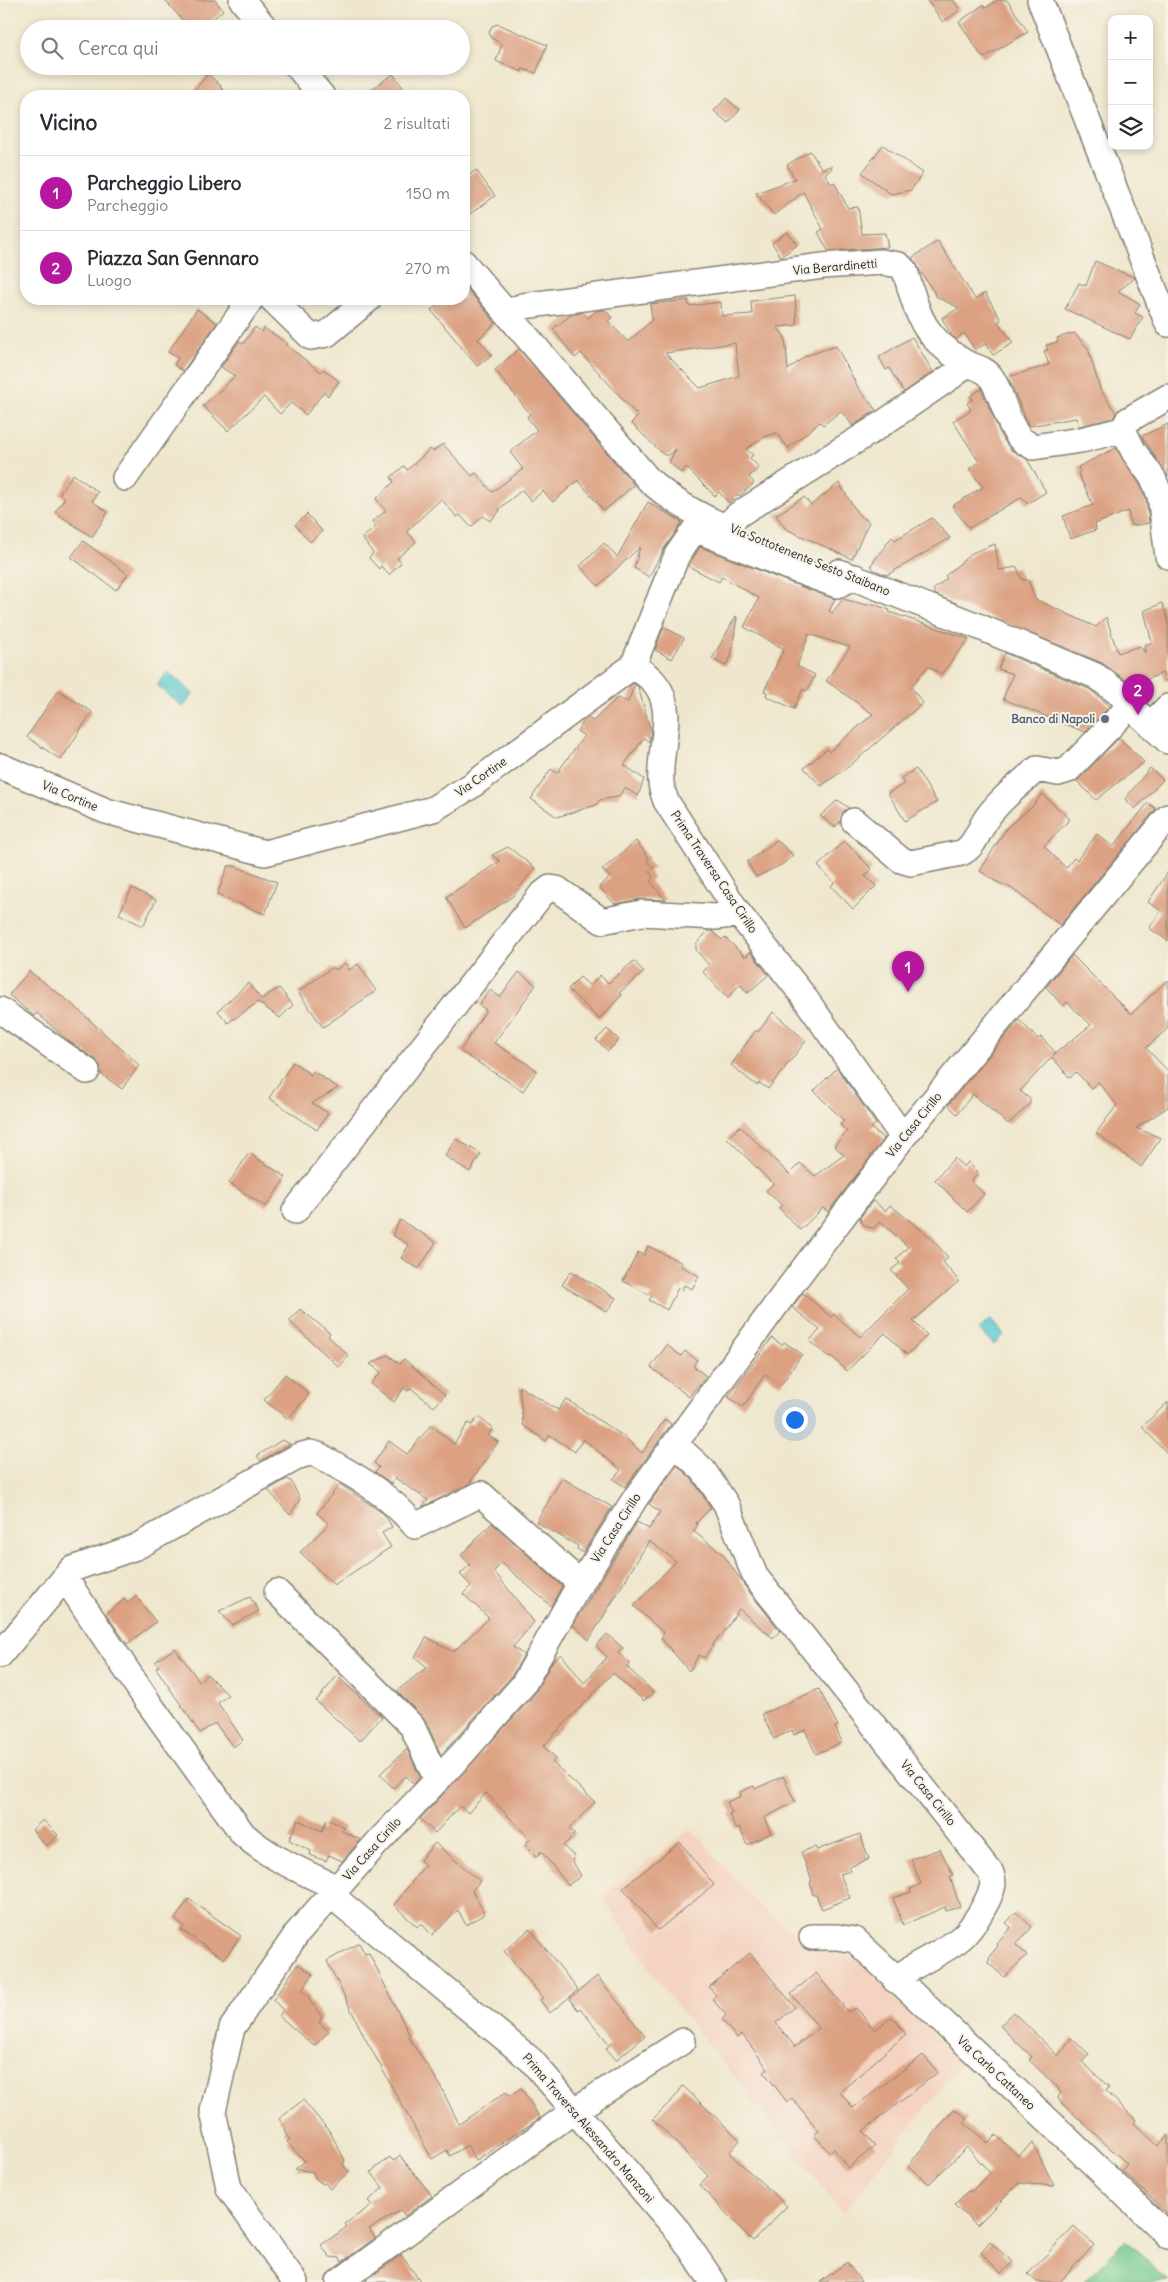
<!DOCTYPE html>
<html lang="it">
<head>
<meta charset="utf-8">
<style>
	body { margin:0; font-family:Delius,sans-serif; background:#f7f7f7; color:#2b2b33 }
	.controls { position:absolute; right:15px; top:15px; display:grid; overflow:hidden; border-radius:10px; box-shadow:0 2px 8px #0003 }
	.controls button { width:45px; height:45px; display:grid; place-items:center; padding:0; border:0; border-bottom:1px solid #e1e1e2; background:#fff; color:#2b2b33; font:25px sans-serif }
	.you { position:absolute; left:794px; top:1419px; width:18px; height:18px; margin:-12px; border:4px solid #fff; border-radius:50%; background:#1a73e8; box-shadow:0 0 0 8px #1a73e833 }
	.badge { display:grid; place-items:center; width:32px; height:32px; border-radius:50%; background:#b5179e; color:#fff; font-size:16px; font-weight:700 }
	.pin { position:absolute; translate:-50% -41px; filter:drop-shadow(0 1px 2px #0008) }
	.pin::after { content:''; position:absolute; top:26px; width:18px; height:15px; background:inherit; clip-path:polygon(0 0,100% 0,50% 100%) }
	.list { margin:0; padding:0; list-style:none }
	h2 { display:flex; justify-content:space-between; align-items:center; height:65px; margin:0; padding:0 20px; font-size:21px }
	h2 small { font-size:16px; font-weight:400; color:#7c7c81 }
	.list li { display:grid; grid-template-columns:32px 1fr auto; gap:15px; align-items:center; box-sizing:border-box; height:75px; padding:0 20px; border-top:1px solid #e1e1e2 }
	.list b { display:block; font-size:19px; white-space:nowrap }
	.list p { margin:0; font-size:16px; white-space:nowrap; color:#7c7c81 }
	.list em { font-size:16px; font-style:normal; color:#7c7c81 }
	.icon { flex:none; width:28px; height:28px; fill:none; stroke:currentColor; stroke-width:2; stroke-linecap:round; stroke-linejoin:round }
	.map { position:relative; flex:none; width:1168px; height:2282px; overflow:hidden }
	.search { position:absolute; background:#fff; box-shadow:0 2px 8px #0003; left:20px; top:20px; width:450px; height:55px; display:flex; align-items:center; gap:12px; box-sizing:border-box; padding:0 18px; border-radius:28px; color:#7c7c81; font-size:19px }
	.panel { position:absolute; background:#fff; box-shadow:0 2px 8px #0003; left:20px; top:90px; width:450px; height:215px; border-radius:20px }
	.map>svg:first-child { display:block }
</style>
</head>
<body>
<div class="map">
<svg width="1168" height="2282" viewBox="0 0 1168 2282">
	<rect width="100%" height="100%" fill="#f7f3e8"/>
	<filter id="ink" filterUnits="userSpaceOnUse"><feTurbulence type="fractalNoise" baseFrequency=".02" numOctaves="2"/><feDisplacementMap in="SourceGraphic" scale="10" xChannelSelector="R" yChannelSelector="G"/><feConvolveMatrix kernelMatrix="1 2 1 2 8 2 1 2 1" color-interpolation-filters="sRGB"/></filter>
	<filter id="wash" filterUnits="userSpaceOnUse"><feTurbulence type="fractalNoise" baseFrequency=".0096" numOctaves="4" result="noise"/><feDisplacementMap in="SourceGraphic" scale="20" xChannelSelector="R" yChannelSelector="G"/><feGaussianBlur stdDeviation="1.12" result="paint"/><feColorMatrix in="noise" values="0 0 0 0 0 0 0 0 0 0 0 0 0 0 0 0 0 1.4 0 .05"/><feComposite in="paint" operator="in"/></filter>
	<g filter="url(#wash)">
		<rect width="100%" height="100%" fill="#efe7cd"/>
		<path fill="#f4d3c0" d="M691 1829 759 1906 806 1943 859 1959 961 2063 843 2213 652 1974 602 1896Z"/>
		<path fill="#73c98d" stroke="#487254" d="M1125 2240 1168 2281V2282H1085Z"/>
		<path fill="#5cc9d0" stroke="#3c7276" d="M168 672 193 694 183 707 157 685Z
			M990 1319 1004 1335 994 1345 979 1330Z"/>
		<g id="blocks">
			<path fill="#dca182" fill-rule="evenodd" d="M165 0H215L223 10 202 29H190Z
				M927 0H953L960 10 943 22Z
				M997 0H1007L1028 32 983 58 959 22 983 5 986 8Z
				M498 24 547 45 536 73 522 69V72L496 61 502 44 491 38 489 32 492 26Z
				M208 74 221 86 220 87 230 96H189Z
				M393 74 409 96H362Z
				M726 98 740 110 728 123 714 111Z
				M883 145 923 173 911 190 891 194 862 173Z
				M810 151 822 169 831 166 832 168 825 174 831 184 834 182 848 208 858 207 862 234 885 233 888 247 828 251 818 232 823 229 803 192 774 215 756 193 795 179 787 165Z
				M476 170 495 196 464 218V179Z
				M787 232 797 245 781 257 772 243Z
				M938 241 975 299 985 293 1001 320 998 322 1013 343 993 355 985 344 975 350 964 333 956 339 952 336 942 318 959 308 937 297 912 258Z
				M1095 261 1135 278 1118 291 1140 304 1135 313 1143 317 1130 339 1065 309 1079 283 1086 286Z
				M464 285 496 323 478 339 492 355 477 366 431 310 445 299H464Z
				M795 296 797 325 777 327 785 337 788 370 805 356 836 346 859 389 876 410 853 426 841 411 823 425 820 422 788 448 777 433 764 437 746 449 753 455 750 458 759 467 749 477 754 483 740 496 738 494 729 503 719 492 715 496 686 467 681 473 669 462 676 449 669 455H664L631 423 638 416 581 353 575 358 553 329 571 315 583 312 588 318 596 311 605 310 612 318 608 321 628 342 652 320 650 304 688 300 689 306 721 302 722 316 752 314 751 301ZM735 343 739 376 700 388 665 353Z
				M197 309 217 323 183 371 174 365 178 358 168 352Z
				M255 327 262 332 264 328 288 344 286 345 321 372 323 369 339 381 328 396 324 392 306 415 291 403 280 414 264 397 228 431 203 406 235 376 221 367 239 341 243 344Z
				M1074 333 1088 348 1100 389 1116 413 1113 418 1079 426 1076 418 1029 426 1008 377 1049 365 1044 351 1048 350 1046 345 1058 342 1057 338Z
				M912 337 933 372 904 392 889 368 886 370 879 357Z
				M519 349 634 485 604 511 578 480 553 502 543 491 531 501 522 490 499 509 500 511 490 521 483 516 471 527 460 515 457 517 441 499 407 531 416 542 397 558 401 563 389 575 381 566 379 569 369 558 373 553 362 538 376 527 372 521 386 511 376 499 394 482 391 477 404 466 407 470 430 449 433 451 443 444 472 476 476 473 492 492 523 469 510 452 537 430 527 417 530 414 495 370Z
				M981 389 1002 437 1011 450 1027 459 1046 492 1027 504 1022 497 969 528 952 506 983 487 969 469 979 462 953 421 971 410 967 403 973 399 970 396Z
				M1168 424V477L1142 436Z
				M1116 448 1140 485 1146 499 1149 523 1131 526 1128 511 1095 524 1096 530 1070 539 1063 516 1093 505 1078 473 1080 472 1078 467Z
				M73 474 98 492 92 501 108 512 92 537 55 512 65 498 59 494Z
				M839 483 858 514 869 522 852 559 786 529 776 515 804 497 811 505Z
				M648 502 682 522 665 547 649 577 634 568 640 547 598 586 580 566 604 543 617 557Z
				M307 514 322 531 310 542 295 525Z
				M932 518 950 538 887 575 874 570 871 565 892 537 895 540Z
				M83 541 128 574 116 590 71 557Z
				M995 544 999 570 1017 567 1022 580H1028L1035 599 1096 627 1106 617 1118 653 1140 646 1145 653 1144 645 1152 643 1144 611 1162 603 1168 619V681H1165L1163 673 1132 685 1102 663 936 595 933 590 947 578 945 576 972 553Z
				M700 547 786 581 835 599 829 611 832 613 843 599 866 605 873 604 890 610 889 612 969 639 941 674 928 666 911 687 923 703 848 767 821 786 804 768 827 749 829 752 873 714 826 681 850 647 809 634 797 666 815 675 807 691 803 689 794 709 766 696 767 692 764 691 784 649 744 627 759 598 722 577 719 582 688 566Z
				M736 616 737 617 731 657 725 666 712 659Z
				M664 627 684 638 672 659 655 650Z
				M1005 653 1089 689 1110 706 1085 732 1003 699 1013 674 998 669Z
				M635 684 638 687 651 731 649 742 644 738 624 765 644 779 638 796 625 788 618 797 600 800 596 805 557 817 531 799 551 769 557 773 584 736 577 731 585 719 588 718 593 721 617 698 628 702Z
				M58 690 92 712 61 760 27 737Z
				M1119 738 1144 762 1096 800 1077 781Z
				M1150 768 1163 780 1135 809 1125 799Z
				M916 769 937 802 905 821 888 793 904 784 901 778Z
				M1042 794 1070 819 1044 846 1066 868 1074 858 1077 860 1097 834 1113 847 1148 803 1156 809 1060 925 1011 888 995 881 980 871 1007 827 1034 805Z
				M838 800 849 808 843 812 840 822 835 827 820 816Z
				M777 840 793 855 783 864 756 877 747 862Z
				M636 841 649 858 647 861 654 868 649 871 653 878 650 881 666 900 639 899 615 904 599 887 610 877 602 870Z
				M844 841 872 869 865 876 876 886 853 909 831 886 834 883 818 866Z
				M508 847 535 868 513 896 465 928 446 897 500 861 492 855Z
				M228 866H234L277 882 265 914 217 895Z
				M1168 872V941L1149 928 1161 911 1148 902Z
				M132 888 156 900 143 926 119 914Z
				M708 931H712L722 940 725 937 745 957 751 952 768 975 748 993 740 984 728 998 703 972 709 965 696 950V944Z
				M1072 955 1131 1014 1168 980V1028L1146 1048 1168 1071V1107L1136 1128 1161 1138 1141 1167 1096 1133 1117 1105 1098 1082 1091 1088 1076 1072 1070 1078 1052 1057 1020 1091 1030 1099V1104L1008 1124 973 1094 957 1114 948 1105 1019 1020 1038 1039 1041 1037 1056 1053 1053 1055 1091 1025 1067 1002 1063 1006 1046 987Z
				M634 961 644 972 619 993 622 995 599 1019 568 989 580 977 590 986 600 975 608 983Z
				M345 963 349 970 358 964 376 991 323 1027 298 992 333 967 336 970Z
				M29 971 72 1004 139 1065 122 1089 101 1074 100 1065 95 1059 70 1042 37 1013 34 1016 9 995Z
				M519 972 536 985 494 1043 537 1070 523 1091 460 1051 486 1010 479 1005 490 990 500 997Z
				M248 983 261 999 279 988 293 1005 280 1018 258 1002 228 1023 218 1011Z
				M773 1012 806 1041 768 1089 760 1083 756 1085 731 1065 756 1030 758 1032Z
				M607 1029 619 1040 608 1051 596 1040Z
				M293 1062 311 1075 313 1071 338 1088 312 1103 328 1113 317 1130 269 1098Z
				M837 1068 876 1124 871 1128 884 1139 828 1212 823 1208 800 1230 779 1208 782 1205 766 1191 773 1184 727 1138 740 1126 789 1174 800 1163 815 1176 844 1155 834 1146 847 1131 840 1125 844 1121 814 1091Z
				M456 1139 481 1154 470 1172 445 1156Z
				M249 1153 286 1177 266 1207 229 1183Z
				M954 1158 964 1167 968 1162 978 1173 971 1181 984 1194 967 1212 935 1180Z
				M873 1200 885 1211 890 1205 929 1236 948 1257 943 1262 959 1281 913 1321 927 1335 907 1355 885 1333 847 1371 831 1356 829 1357 809 1341 820 1330 792 1307 803 1293 831 1317 834 1314 860 1337 908 1289 891 1270 900 1263 896 1259 908 1247 880 1221 874 1228 867 1227 861 1222 860 1218Z
				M400 1220 436 1242 419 1269 401 1258 409 1245 392 1235Z
				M648 1246 682 1263 681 1266 699 1276 692 1289 684 1285 682 1290 678 1288 667 1310 649 1300 652 1296 623 1281 638 1252 644 1255Z
				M571 1271 616 1298 607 1312 562 1285Z
				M300 1309 330 1333 328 1336 349 1356 339 1367 289 1321Z
				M772 1338 782 1345 784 1342 802 1354 781 1385 765 1374 743 1407 728 1397Z
				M667 1345 681 1356 685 1351 697 1360 693 1366 706 1376 689 1397 651 1367Z
				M388 1355 400 1364 404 1359 445 1395 434 1407 411 1388 408 1391 404 1388 394 1402 371 1384 381 1372 370 1364Z
				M285 1374 309 1394 288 1419 264 1400Z
				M519 1386 558 1410 566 1399 623 1436 642 1453 665 1419 671 1424 625 1487 613 1479 621 1470 583 1439 575 1452 550 1435 546 1441 523 1425Z
				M1168 1402V1454L1142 1427Z
				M478 1417 493 1428 488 1435 498 1442 468 1485 422 1507 428 1500 395 1478 392 1484 375 1472 379 1467 374 1463 389 1441 407 1454 431 1425 454 1444 468 1423 472 1425Z
				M282 1440 290 1444 261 1461 257 1456Z
				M677 1465 692 1479 711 1508 696 1523 698 1525 693 1531 723 1554 744 1585 780 1631 773 1638 739 1609 721 1637 719 1636 704 1658 699 1655 689 1671 661 1638 664 1633 634 1606 676 1561 649 1541 589 1640 573 1625 637 1522 649 1529 660 1512 649 1504Z
				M562 1478 612 1507 583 1553 577 1549 578 1546 536 1522Z
				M287 1479 291 1481 300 1499 290 1515 268 1490Z
				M340 1484 384 1514 392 1527 382 1533 391 1547 334 1585 300 1552 329 1524 317 1513Z
				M492 1523 562 1586 551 1606 502 1563 494 1571 534 1622 513 1647 524 1655 511 1677 441 1755 425 1720 397 1691 427 1667 415 1657 427 1637 453 1652 489 1618 463 1594 471 1586 460 1574 470 1565 461 1555Z
				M136 1596 156 1622 127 1644 106 1614 125 1599 127 1603Z
				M250 1597 259 1611 232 1625 219 1611Z
				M607 1634 623 1648 618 1653 630 1663 627 1667 653 1692 644 1701 613 1673 543 1746 556 1758 552 1762 595 1802 569 1829 575 1834 563 1846 575 1857 572 1860 581 1876 568 1885 541 1851 537 1857 525 1845 530 1839 486 1793 468 1813 460 1806 435 1833 420 1819 534 1695 552 1662 561 1654 584 1683 607 1657 596 1646Z
				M175 1648 199 1681 207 1674 228 1695 218 1703 243 1740 233 1747 215 1723 200 1733 156 1668 159 1666 155 1662Z
				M337 1676 382 1717 360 1741 316 1701Z
				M819 1689 838 1726 835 1727 842 1742 816 1754 805 1730 794 1735 792 1730 774 1739 762 1714Z
				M407 1749 420 1777 414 1784 406 1776 393 1788 380 1774Z
				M783 1776 795 1802 764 1818 771 1833 747 1845 739 1827 736 1829 729 1814 732 1813 727 1802 741 1796 740 1792 754 1786 755 1789Z
				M327 1819 344 1827 342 1831 361 1840 342 1861 329 1855 326 1861 310 1855 311 1851 289 1840 298 1820 322 1831Z
				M43 1820 58 1835 46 1846 32 1830Z
				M860 1834 869 1859 849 1867 851 1871 840 1874 850 1898 822 1909 816 1895H813L810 1882 812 1881 801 1852 815 1847 817 1850Z
				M680 1842 714 1885 658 1930 623 1888Z
				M435 1843 480 1881 472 1891 485 1914 466 1925 458 1910 432 1935 421 1923 417 1927 394 1905 425 1865 420 1860Z
				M940 1849 953 1875 950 1877 960 1907 946 1911 945 1907 903 1925 893 1898 911 1892 910 1889 921 1884 911 1859Z
				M189 1899 241 1936 224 1959 181 1930 184 1926 175 1919Z
				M1016 1912 1032 1927 1016 1945 1027 1955 1004 1977 988 1963 991 1954 998 1946 996 1944 1011 1927 1006 1923Z
				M530 1929 578 1990 550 2013 540 2000 543 1998 504 1951Z
				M359 1943 365 1954 369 1953 410 2036 408 2037 439 2083 459 2124 506 2092 509 2096 521 2088 540 2118 476 2160 467 2145 450 2156 447 2150 432 2159 365 2038 327 1961Z
				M750 1953 795 2007 776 2023 795 2047 819 2028 791 1994 816 1973 848 2012 856 2008 875 2030 892 2017 906 2034 840 2092 853 2108 923 2055 938 2072 863 2131 875 2146 848 2168 834 2149 830 2153 814 2135 819 2131 792 2098 787 2102 764 2072 768 2069 742 2034 737 2038 722 2020 726 2015 712 1999 716 1995 709 1987Z
				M298 1964 313 1974 302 1990 310 1997 309 1999 322 2017 319 2023 329 2031 314 2046 279 2016 283 2010 273 2000Z
				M597 1976 645 2036 616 2060 606 2048 610 2045 580 2008 578 2010 570 1999Z
				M1013 2012 1058 2056 1071 2038 1089 2054 1082 2062 1109 2087 1106 2091 1136 2120 1134 2123 1158 2146 1168 2135V2214L1122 2170 1127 2164 1062 2103 1058 2097 1061 2093 1058 2088 1029 2060 1032 2057 1000 2026Z
				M683 2086 740 2140 729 2153 787 2206 753 2241 699 2185 708 2176 653 2119 675 2097Z
				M303 2100 330 2132 345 2160 343 2165 349 2172 330 2189 325 2183 323 2184 316 2179 313 2172 295 2169 305 2161 287 2142 290 2139 284 2132 285 2128 279 2119Z
				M954 2109 967 2118 964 2123 988 2143 996 2135 1018 2156 1033 2143 1054 2186 1019 2183 977 2225 954 2205 968 2191 971 2192 990 2173 967 2147 929 2184 908 2166Z
				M400 2155 432 2196 405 2216 401 2210 369 2229 375 2238 342 2262 340 2258 330 2257 321 2245 347 2227 345 2224 372 2205 368 2201 383 2188 371 2172 390 2157 393 2161Z
				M1074 2226 1094 2245 1060 2282H1037L1028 2274Z
				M990 2242 1013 2262 1001 2273 981 2253Z
				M401 2255 421 2282H367L366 2280Z
				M847 2262 861 2282H820Z"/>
		</g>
	</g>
	<g filter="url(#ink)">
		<use href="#blocks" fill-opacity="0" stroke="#868274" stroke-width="1"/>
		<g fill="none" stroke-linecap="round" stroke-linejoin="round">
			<g stroke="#868274" stroke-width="28">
				<path id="minor" d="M242 0 266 29
					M1040 0 1168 324
					M297 66 322 96
					M464 263 648 479C670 500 695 514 723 526
					M272 299 311 337 327 334 369 299
					M506 313 523 306 823 266 881 262 899 265 905 271C919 316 920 333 962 361 971 367 984 367 991 377 1003 395 1005 419 1018 436 1021 441 1029 444 1033 447L1081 440 1123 430
					M1123 430 1134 452 1153 478 1160 495 1168 556
					M1123 430 1128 420 1168 397
					M125 478 251 299
					M725 527 739 514 873 430 955 374 966 364
					M839 572 980 627 1096 676 1120 694 1130 706 1168 741
					M633 666C642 672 651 677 657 686 676 713 658 751 661 782 661 788 664 795 666 801L739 914 802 994 903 1137
					M1151 724 1168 707
					M0 766 106 811 265 853 433 809 471 786 633 666 677 555 695 529 791 568 837 585 855 577
					M854 821 901 860 911 863 961 853C974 848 979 830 986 819 999 800 1020 784 1037 769L1058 773 1068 770 1130 706
					M0 1010 87 1071
					M295 1211 541 895 550 888 557 889 602 921 642 913 715 917 739 914
					M675 1444 703 1470 726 1504 755 1576 991 1873C992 1876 993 1881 993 1884 991 1898 972 1929 961 1938 942 1954 916 1962 895 1980
					M69 1584 148 1702 243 1834C271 1859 304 1872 337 1888
					M277 1592 412 1726 437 1780
					M0 1655 72 1569 136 1547 299 1456 310 1453 318 1455C354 1475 388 1493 415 1526L481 1494 581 1584
					M331 1895 531 2060 679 2232 713 2282
					M812 1937H837L855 1940 1051 2123 1168 2236
					M295 2282 229 2188 213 2111 232 2028 298 1932 378 1842 462 1754 523 1685 574 1594 636 1497 779 1301 903 1137 1168 817
					M339 2282 575 2110 683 2041"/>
			</g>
			<use href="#minor" stroke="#fff" stroke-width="25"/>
		</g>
	</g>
	<circle fill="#5c6f8a" stroke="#f7f3e8" stroke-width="2" cx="1105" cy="719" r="5"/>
	<g text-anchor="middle" stroke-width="4" stroke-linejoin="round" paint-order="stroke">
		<g font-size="12" fill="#1c1c1c" stroke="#f7f3e8">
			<text transform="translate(835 267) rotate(-5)" y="4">Via Berardinetti</text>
			<text transform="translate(810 560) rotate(22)" y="4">Via Sottotenente Sesto Staibano</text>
			<text transform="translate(481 777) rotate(-35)" y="4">Via Cortine</text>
			<text transform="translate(70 796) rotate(23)" y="4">Via Cortine</text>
			<text transform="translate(714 872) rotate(56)" y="4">Prima Traversa Casa Cirillo</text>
			<text transform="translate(914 1125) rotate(-51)" y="4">Via Casa Cirillo</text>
			<text transform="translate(616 1528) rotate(-57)" y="4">Via Casa Cirillo</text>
			<text transform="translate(928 1793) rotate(51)" y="4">Via Casa Cirillo</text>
			<text transform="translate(372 1849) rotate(-48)" y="4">Via Casa Cirillo</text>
			<text transform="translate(996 2073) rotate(43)" y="4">Via Carlo Cattaneo</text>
			<text transform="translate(588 2128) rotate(49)" y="4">Prima Traversa Alessandro Manzoni</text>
		</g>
		<g font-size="12" font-weight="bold" fill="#4e5e75" stroke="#f7f3e8" text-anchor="end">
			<text x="1095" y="723">Banco di Napoli</text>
		</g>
	</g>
</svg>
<div class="controls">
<button>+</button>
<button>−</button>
<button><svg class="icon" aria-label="layers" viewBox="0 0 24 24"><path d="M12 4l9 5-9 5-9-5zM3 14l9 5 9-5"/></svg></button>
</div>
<div class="you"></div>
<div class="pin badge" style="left:908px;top:992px">1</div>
<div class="pin badge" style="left:1138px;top:715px">2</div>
<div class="search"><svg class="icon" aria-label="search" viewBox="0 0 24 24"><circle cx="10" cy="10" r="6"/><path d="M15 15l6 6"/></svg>Cerca qui</div>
<section class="panel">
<h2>Vicino<small>2 risultati</small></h2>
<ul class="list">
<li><span class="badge">1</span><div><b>Parcheggio Libero</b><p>Parcheggio</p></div><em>150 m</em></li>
<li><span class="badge">2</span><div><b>Piazza San Gennaro</b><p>Luogo</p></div><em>270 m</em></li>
</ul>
</section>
</div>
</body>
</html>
